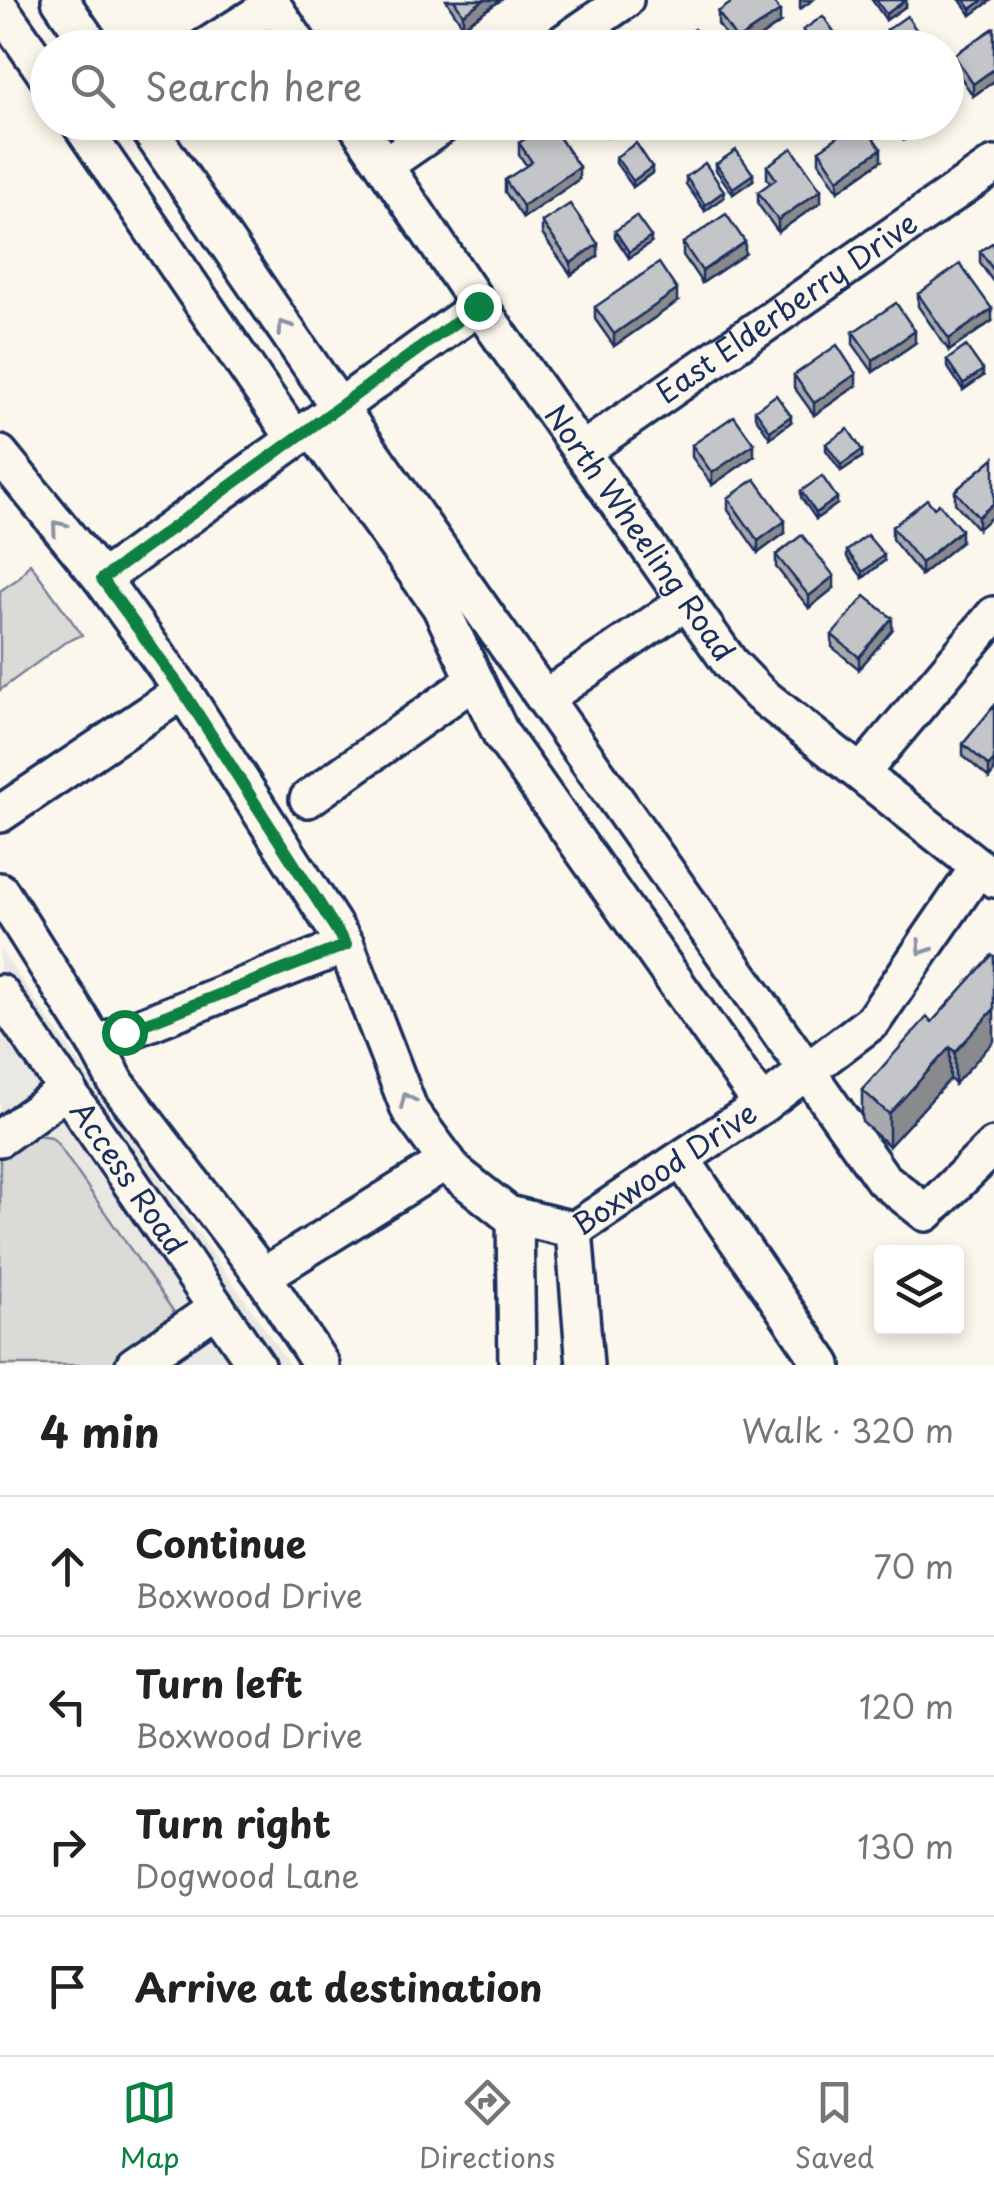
<!DOCTYPE html>
<html lang="en">
<head>
<meta charset="utf-8">
<style>
	body { margin:0; font-family:"Playpen Sans",sans-serif; background:#f2f2f2; color:#222 }
	.controls { position:absolute; right:30px; bottom:30px; display:grid; overflow:hidden; border-radius:10px; box-shadow:0 5px 15px #0003 }
	.controls button { width:90px; height:90px; display:grid; place-items:center; padding:0; border:0; border-bottom:2px solid #e0e0e0; background:#fff; color:#222; font:50px sans-serif }
	.stop { position:absolute; width:30px; height:30px; margin:-22px; border:8px solid #0b8043; border-radius:50%; background:#fff }
	.stop.end { background:#0b8043; border-color:#fff; box-shadow:0 2px 10px #0008 }
	.list { margin:0; padding:0; list-style:none }
	h2 { display:flex; justify-content:space-between; align-items:center; height:130px; margin:0; padding:0 40px; font-size:42px }
	h2 small { font-size:32px; font-weight:400; color:#767676 }
	.list li { display:grid; grid-template-columns:65px 1fr auto; gap:30px; align-items:center; box-sizing:border-box; height:140px; padding:0 40px; border-top:2px solid #e0e0e0 }
	.list b { display:block; font-size:38px; white-space:nowrap }
	.list p { margin:0; font-size:32px; white-space:nowrap; color:#767676 }
	.list em { font-size:32px; font-style:normal; color:#767676 }
	.icon { flex:none; width:55px; height:55px; fill:none; stroke:currentColor; stroke-width:2; stroke-linecap:round; stroke-linejoin:round }
	.map { position:relative; flex:none; width:994px; height:1365px; overflow:hidden }
	.search { position:absolute; background:#fff; box-shadow:0 5px 15px #0003; left:30px; right:30px; top:30px; height:110px; display:flex; align-items:center; gap:25px; box-sizing:border-box; padding:0 35px; border-radius:55px; color:#767676; font-size:38px }
	.sheet { height:690px; background:#fff }
	nav { display:flex; justify-content:space-around; align-items:center; box-sizing:border-box; height:140px; border-top:2px solid #e0e0e0; background:#fff; font-size:28px; color:#767676 }
	nav a { display:grid; justify-items:center; gap:5px }
	nav .on { color:#0b8043 }
	.map>svg:first-child { display:block }
</style>
</head>
<body>
<div class="map">
<svg width="994" height="1365" viewBox="0 0 994 1365">
	<rect width="100%" height="100%" fill="#fbf7ec"/>
	<filter id="ink" filterUnits="userSpaceOnUse"><feTurbulence type="fractalNoise" baseFrequency=".01" numOctaves="2"/><feDisplacementMap in="SourceGraphic" scale="20" xChannelSelector="R" yChannelSelector="G"/><feConvolveMatrix kernelMatrix="1 2 1 2 8 2 1 2 1" color-interpolation-filters="sRGB"/></filter>
	<g filter="url(#ink)">
		<path fill="#eae8e2" d="M0 949 290 1365H0Z"/>
		<path fill="#dadad7" stroke="#7a849a" stroke-width="2.5" d="M30 563 82 635 64 643 0 690V591L19 578Z
			M36 1135 51 1137 57 1143 174 1312 176 1317 169 1328 116 1365H0V1157Z"/>
		<g fill="none" stroke-linecap="round" stroke-linejoin="round">
			<g stroke="#1b2f5e" stroke-width="42">
				<g id="minor">
					<path d="M60 0 93 48"/>
					<path d="M269 0 301 48"/>
					<path d="M0 8 48 77"/>
					<path d="M204 48 272 5"/>
					<path d="M556 48 625 0"/>
					<path d="M79 122 295 439"/>
					<path d="M144 122 339 407 883 1179 926 1213 994 1146"/>
					<path id="s1" d="M355 122 479 306 730 663 760 694 994 879"/>
					<path d="M385 165 447 122"/>
					<path d="M311 427 440 606 501 734 762 1105"/>
					<path id="s2" d="M582 451 994 165"/>
					<path id="s3" d="M0 454 102 579 183 691 346 945 410 1111 455 1172 508 1214 574 1230 762 1105 873 1021 978 868"/>
					<path d="M102 579 479 306"/>
					<path d="M545 698 687 601"/>
					<path d="M861 773 994 615"/>
					<path d="M308 799 475 680"/>
					<path d="M0 814 183 691"/>
					<path d="M0 891 96 1044 346 945"/>
					<path id="s4" d="M0 993 256 1365"/>
					<path d="M96 1044 117 1084 263 1276 321 1365"/>
					<path d="M0 1138 68 1089"/>
					<path d="M682 1160 823 1365"/>
					<path d="M515 1216 517 1365"/>
					<path d="M574 1230 585 1365"/>
					<path d="M263 1276 447 1161"/>
					<path d="M134 1365 217 1308"/>
				</g>
			</g>
			<use href="#minor" stroke="#fbf7ec" stroke-width="35"/>
		</g>
		<path fill="#a8a9ad" stroke="#1b2f5e" stroke-width="2.5" d="M446 0H501L463 26Z
			M872 0H906V6L886 20Z
			M960 0H990V1L971 15Z
			M718 12 780 23 744 48H734L718 24Z
			M994 28V81L973 96 954 67V55Z
			M803 30 840 46 811 48 803 36Z
			M887 30 923 46 922 48H895L887 36Z
			M598 122H629L608 137Z
			M892 122H928L904 140Z
			M519 143 579 179 523 218 505 192V180L527 166 519 155Z
			M819 150 881 161 838 191 819 162Z
			M616 157 652 173 633 187 616 163Z
			M716 164 753 180 733 194 716 170Z
			M767 166 821 202 778 232 758 204V192L771 183 767 178Z
			M686 177 724 197 705 211 686 184Z
			M542 222 598 256 571 275 542 234Z
			M615 231 651 243 629 258 615 237Z
			M994 242V283L980 263V251Z
			M683 243 745 254 702 283 683 255Z
			M918 294 992 321 949 351 918 306Z
			M677 302 614 346 595 319V307Z
			M853 332 915 343 873 372 853 344Z
			M947 360 983 376 963 390 947 366Z
			M794 375 856 386 814 415 794 387Z
			M755 410 791 422 770 438 755 416Z
			M826 444 862 457 841 471 826 450Z
			M692 445 754 456 712 485 692 457Z
			M994 458 978 529 955 503V491Z
			M801 491 837 504 816 519 801 497Z
			M728 498 785 533 758 553 728 510Z
			M892 527 961 542 921 575 892 539Z
			M847 551 884 561 863 578 847 557Z
			M776 555 834 588 809 608 776 567Z
			M892 630 859 669 832 647V635Z
			M994 706 989 778 963 756V744Z
			M992 955 955 1084 950 1079 889 1146 862 1122V1090L932 1022Z"/>
		<path fill="#888a8d" stroke="#1b2f5e" stroke-width="2.5" d="M484 0H501L463 26V14Z
			M800 0H813L800 9Z
			M906 0V6L886 20V14Z
			M983 0 990 1 971 15V9Z
			M780 11V23L744 48H737V40Z
			M994 69V81L973 96V84Z
			M611 122H629L608 137V125Z
			M911 122H928L904 140V128Z
			M881 149V161L838 191V179Z
			M579 167V179L523 218V206Z
			M652 167V173L633 187V181Z
			M753 174V180L733 194V188Z
			M821 190V202L778 232V220Z
			M724 191V197L705 211V205Z
			M651 237V243L629 258V252Z
			M745 242V254L702 283V271Z
			M598 244V256L571 275V263Z
			M677 290V302L614 346V334Z
			M992 309V321L949 351V339Z
			M915 331V343L873 372V360Z
			M983 370V376L963 390V384Z
			M856 374V386L814 415V403Z
			M791 416V422L770 438V431Z
			M754 444V456L712 485V473Z
			M862 450V457L841 471V465Z
			M837 498V504L816 519V513Z
			M994 503V515L978 529V517Z
			M785 521V533L758 553V541Z
			M961 530V542L921 575V563Z
			M884 555V561L863 578V572Z
			M834 576V588L809 608V596Z
			M892 618V630L859 669V657Z
			M994 760V772L989 778V766Z
			M994 1009V1041L955 1084V1052Z
			M950 1047V1079L889 1146V1114Z"/>
		<path fill="#c3c5c9" stroke="#1b2f5e" stroke-width="2.5" d="M454 0H484L463 14Z
			M735 0H772L780 11 737 40 718 12Z
			M876 0H906L886 14Z
			M964 0H983L971 9Z
			M823 16 840 40 829 48H815L803 30Z
			M907 16 923 40 913 48H899L887 30Z
			M994 28V69L973 84 954 55Z
			M694 29 706 48H667Z
			M549 122 579 167 523 206 505 180 532 162 519 143Z
			M859 122H862L881 149 838 179 819 150Z
			M636 143 652 167 633 181 616 157Z
			M792 148 821 190 778 220 758 192 776 179 767 166Z
			M736 150 753 174 733 188 716 164Z
			M705 163 724 191 705 205 686 177Z
			M570 204 598 244 571 263 542 222Z
			M726 214 745 242 702 271 683 243Z
			M636 216 651 237 629 252 615 231Z
			M994 242V271L980 251Z
			M659 263 677 290 614 334 595 307Z
			M960 264 992 309 949 339 918 294Z
			M896 303 915 331 873 360 853 332Z
			M837 345 856 374 814 403 794 375Z
			M966 346 983 370 963 384 947 360Z
			M776 395 791 416 770 431 755 410Z
			M734 416 754 444 712 473 692 445Z
			M848 429 862 450 841 465 826 444Z
			M994 458V503L978 517 955 491Z
			M822 476 837 498 816 513 801 491Z
			M755 479 785 521 758 541 728 498Z
			M927 499 934 508 939 504 961 530 921 563 892 527Z
			M802 535 834 576 809 596 776 555Z
			M867 535 884 555 863 572 847 551Z
			M865 596 892 618 859 657 832 635Z
			M994 706V760L989 766 963 744Z
			M992 955 994 956V1009L955 1052 950 1047 889 1114 862 1090 927 1017 932 1022Z"/>
		<defs><path id="oneway-chevron" d="M-2-3.5L2.5 0L-2 3.5" fill="none" stroke-width="1.6" stroke-linecap="round" stroke-linejoin="round" transform="scale(2.5)"/></defs>
		<g stroke="#8b93a5">
			<use href="#oneway-chevron" transform="translate(284 327) rotate(-124)"/>
			<use href="#oneway-chevron" transform="translate(58 527) rotate(-130)"/>
			<use href="#oneway-chevron" transform="translate(923 948) rotate(124)"/>
			<use href="#oneway-chevron" transform="translate(407 1100) rotate(-114)"/>
		</g>
	</g>
	<g fill="none" stroke-linecap="round" stroke-linejoin="round" filter="url(#ink)">
		<path stroke="#0b8043" stroke-width="12" d="M124 1032 346 945 183 691 102 579 478 306"/>
	</g>
	<g text-anchor="middle" stroke-width="8" stroke-linejoin="round" paint-order="stroke">
		<g font-size="30" fill="#1b2f5e" stroke="#fbf7ec">
			<text dy="10" stroke="none"><textPath href="#s2" startOffset="250">East Elderberry Drive</textPath></text>
			<text dy="10" stroke="none"><textPath href="#s1" startOffset="500">North Wheeling Road</textPath></text>
			<text dy="10" stroke="none"><textPath href="#s3" startOffset="1100">Boxwood Drive</textPath></text>
			<text dy="10" stroke="none"><textPath href="#s4" startOffset="225">Access Road</textPath></text>
		</g>
	</g>
</svg>
<div class="controls">
<button><svg class="icon" aria-label="layers" viewBox="0 0 24 24"><path d="M12 4l9 5-9 5-9-5zM3 14l9 5 9-5"/></svg></button>
</div>
<div class="stop" style="left:124px;top:1032px"></div>
<div class="stop end" style="left:478px;top:306px"></div>
<div class="search"><svg class="icon" aria-label="search" viewBox="0 0 24 24"><circle cx="10" cy="10" r="6"/><path d="M15 15l6 6"/></svg>Search here</div>
</div>
<section class="sheet">
<h2>4 min<small>Walk · 320 m</small></h2>
<ul class="list">
<li><svg class="icon" aria-label="ahead" viewBox="0 0 24 24"><path d="M12 20V5M6 11l6-6 6 6"/></svg><div><b>Continue</b><p>Boxwood Drive</p></div><em>70 m</em></li>
<li><svg class="icon" aria-label="left" viewBox="0 0 24 24"><path d="M17 20v-9H6M10 6l-5 5 5 5"/></svg><div><b>Turn left</b><p>Boxwood Drive</p></div><em>120 m</em></li>
<li><svg class="icon" aria-label="right" viewBox="0 0 24 24"><path d="M7 20v-9h11M14 6l5 5-5 5"/></svg><div><b>Turn right</b><p>Dogwood Lane</p></div><em>130 m</em></li>
<li><svg class="icon" aria-label="arrive" viewBox="0 0 24 24"><path d="M6 21V4h12l-3 4 3 4H6"/></svg><div><b>Arrive at destination</b></div></li>
</ul>
</section>
<nav>
<a class="on"><svg class="icon" aria-label="map" viewBox="0 0 24 24"><path d="M3 6l6-2 6 2 6-2v14l-6 2-6-2-6 2zM9 4v14M15 6v14"/></svg>Map</a>
<a><svg class="icon" aria-label="directions" viewBox="0 0 24 24"><path d="M12 3l9 9-9 9-9-9zM9 14v-3h6M13 9l2 2-2 2"/></svg>Directions</a>
<a><svg class="icon" aria-label="saved" viewBox="0 0 24 24"><path d="M7 4h10v16l-5-4-5 4z"/></svg>Saved</a>
</nav>
</body>
</html>
